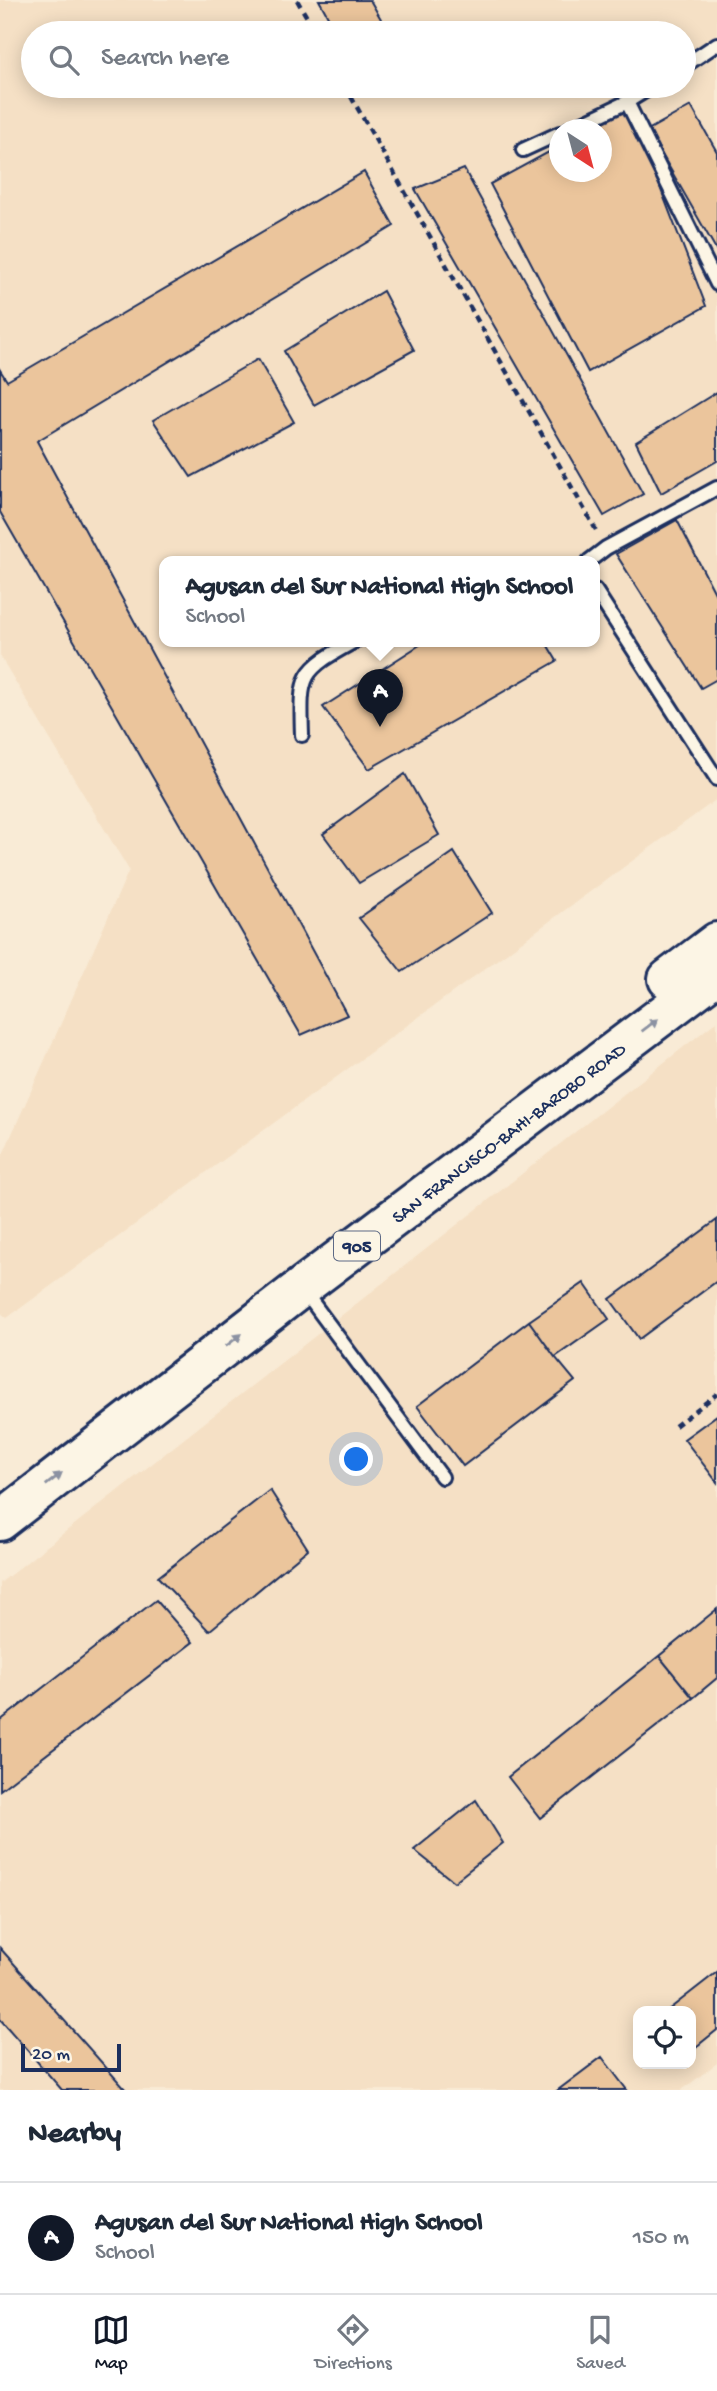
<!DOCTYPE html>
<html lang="en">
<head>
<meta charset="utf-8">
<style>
	body { margin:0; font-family:"Gochi Hand",sans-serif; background:#f6f6f7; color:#1f2937 }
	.controls { position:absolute; right:21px; bottom:21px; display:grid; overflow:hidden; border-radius:14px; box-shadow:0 4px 18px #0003 }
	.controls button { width:63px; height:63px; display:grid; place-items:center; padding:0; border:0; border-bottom:2px solid #e0e1e3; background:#fff; color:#1f2937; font:35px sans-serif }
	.compass { position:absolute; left:549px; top:119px; width:63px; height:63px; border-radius:50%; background:#fff; box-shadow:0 4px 18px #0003; rotate:144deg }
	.scale { position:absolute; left:21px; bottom:18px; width:100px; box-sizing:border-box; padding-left:7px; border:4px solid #1b2f5e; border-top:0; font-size:19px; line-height:24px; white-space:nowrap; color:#1b2f5e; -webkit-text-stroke:5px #fcf5e5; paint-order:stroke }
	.you { position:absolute; left:357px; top:1460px; width:24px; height:24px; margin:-18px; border:5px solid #fff; border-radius:50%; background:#1a73e8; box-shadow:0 0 0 10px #1a73e833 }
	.badge { display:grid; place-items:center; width:46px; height:46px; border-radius:50%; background:#111827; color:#fff; font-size:23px; font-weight:700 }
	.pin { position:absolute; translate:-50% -58px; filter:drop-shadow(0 2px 4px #0008) }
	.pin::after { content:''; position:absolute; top:37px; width:24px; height:21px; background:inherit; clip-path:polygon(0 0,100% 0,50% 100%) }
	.popup { position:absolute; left:159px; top:556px; width:441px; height:91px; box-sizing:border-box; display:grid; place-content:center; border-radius:14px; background:#fff; filter:drop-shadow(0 2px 5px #0005); font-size:23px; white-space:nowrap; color:#747a83 }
	.popup b { font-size:26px; color:#1f2937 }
	.popup::after { content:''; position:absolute; left:50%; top:100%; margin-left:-14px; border:14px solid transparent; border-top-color:#fff }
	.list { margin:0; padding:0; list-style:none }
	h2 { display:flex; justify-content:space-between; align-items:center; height:91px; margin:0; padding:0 28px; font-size:30px }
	h2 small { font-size:23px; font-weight:400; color:#747a83 }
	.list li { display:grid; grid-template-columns:46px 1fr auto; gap:21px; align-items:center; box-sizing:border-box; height:112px; padding:0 28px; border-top:2px solid #e0e1e3 }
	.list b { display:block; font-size:26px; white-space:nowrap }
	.list p { margin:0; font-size:23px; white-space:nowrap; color:#747a83 }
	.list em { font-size:23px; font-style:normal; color:#747a83 }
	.icon { flex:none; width:38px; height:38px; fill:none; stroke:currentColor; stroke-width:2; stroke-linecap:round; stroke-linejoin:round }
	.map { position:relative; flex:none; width:717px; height:2090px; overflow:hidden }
	.search { position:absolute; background:#fff; box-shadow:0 4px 18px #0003; left:21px; right:21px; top:21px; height:77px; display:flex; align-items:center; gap:18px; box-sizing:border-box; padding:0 24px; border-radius:38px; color:#747a83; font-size:26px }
	.sheet { height:203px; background:#fff }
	nav { display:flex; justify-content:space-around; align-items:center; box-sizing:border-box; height:98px; border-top:2px solid #e0e1e3; background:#fff; font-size:19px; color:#747a83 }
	nav a { display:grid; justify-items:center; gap:4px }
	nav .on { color:#111827 }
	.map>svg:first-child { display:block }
</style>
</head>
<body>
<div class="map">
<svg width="717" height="2090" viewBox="0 0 717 2090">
	<rect width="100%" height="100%" fill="#f9ebd6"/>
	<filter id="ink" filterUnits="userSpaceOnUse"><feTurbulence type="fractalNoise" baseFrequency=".0143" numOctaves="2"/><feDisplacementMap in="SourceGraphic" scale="14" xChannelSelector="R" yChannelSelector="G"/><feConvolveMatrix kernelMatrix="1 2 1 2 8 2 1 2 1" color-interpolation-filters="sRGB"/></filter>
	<g filter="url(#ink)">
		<path fill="#f5e0c5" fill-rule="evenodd" d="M0 0H717V799L7 1318 0 1312V1161L129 870 0 656ZM33 33H684V86H33ZM560 130H602V172H560ZM165 561H595V641H165Z
			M717 1021V2063L682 2090H0V1583ZM638 2011H691V2064H638Z"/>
		<path fill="#ebc59c" stroke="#1b2f5e" stroke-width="2" d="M319 0H370L389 33H337Z
			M627 102 706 306 588 372 490 184 560 146V172H602V130H590Z
			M691 106 717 152V251L648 130Z
			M464 169 643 494 604 516 415 189Z
			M364 172 394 226 37 441 347 1015 301 1035 0 512V370L7 381Z
			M383 291 414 350 314 405 284 351Z
			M258 359 294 422 191 477 153 420Z
			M717 392V461L661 493 636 442Z
			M677 520 717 597V679L701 688 616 554Z
			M426 641H545L557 661 369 769 323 707Z
			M405 774 439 835 359 883 323 834Z
			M454 852 492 913 402 972 359 918Z
			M717 1220V1281L639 1339 610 1299Z
			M584 1283 609 1319 555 1357 529 1321Z
			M529 1321 555 1357 575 1381 463 1466 417 1406Z
			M717 1415V1482L684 1439Z
			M270 1490 308 1549 209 1631 158 1577Z
			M156 1600 193 1642 0 1790V1721Z
			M717 1609V1678L693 1698 659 1656Z
			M659 1656 693 1698 540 1818 508 1777Z
			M476 1800 503 1843 454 1882 414 1850Z
			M0 1948 126 2090H62L0 2019Z
			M717 1972V2030L691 2051V2011H667Z
			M602 2057 627 2090H558Z"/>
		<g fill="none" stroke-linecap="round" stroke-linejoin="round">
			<g stroke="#1b2f5e" stroke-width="18">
				<path id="lane" d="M684 66 717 44
					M627 102 717 284
					M568 130 627 102 653 86
					M523 150 560 133
					M589 561 606 548 717 488
					M595 590 717 779
					M302 735C300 674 300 671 355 641
					M304 1291 442 1477"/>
			</g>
			<g stroke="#1b2f5e" stroke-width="44">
				<g id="primary">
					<path d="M668 979 717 942"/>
					<path id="s1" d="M0 1521 302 1287 717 974"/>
				</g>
			</g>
			<path stroke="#1b2f5e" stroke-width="4.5" stroke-dasharray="7 5" stroke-linecap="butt" d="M297 0 316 33
				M345 86 596 530
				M675 1426 717 1394"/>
			<use href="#lane" stroke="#fcf5e5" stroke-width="12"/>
			<use href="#primary" stroke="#fcf5e5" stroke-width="38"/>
		</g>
		<defs><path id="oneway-solid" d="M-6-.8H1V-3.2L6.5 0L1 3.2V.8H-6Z" transform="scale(1.75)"/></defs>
		<g fill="#8c92a2">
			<use href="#oneway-solid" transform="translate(650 1025) rotate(-37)"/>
			<use href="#oneway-solid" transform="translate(234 1340) rotate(-38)"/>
			<use href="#oneway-solid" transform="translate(54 1479) rotate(-38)"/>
		</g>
	</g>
	<g text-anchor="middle" stroke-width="7" stroke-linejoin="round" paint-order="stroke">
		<rect fill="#fcf5e5" stroke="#5e6a86" stroke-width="2" x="334" y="1231.5" width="46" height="29" rx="5"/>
		<g font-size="18" font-weight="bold" fill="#1b2f5e">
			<text x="357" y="1252">905</text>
		</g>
		<g font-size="19" fill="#1b2f5e" stroke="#fcf5e5">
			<text dy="7" stroke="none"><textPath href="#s1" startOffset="640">SAN FRANCISCO-BAHI-BAROBO ROAD</textPath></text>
		</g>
	</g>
</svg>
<div class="controls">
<button><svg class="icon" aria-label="locate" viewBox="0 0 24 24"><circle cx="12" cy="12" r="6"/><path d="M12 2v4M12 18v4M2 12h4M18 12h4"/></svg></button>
</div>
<svg class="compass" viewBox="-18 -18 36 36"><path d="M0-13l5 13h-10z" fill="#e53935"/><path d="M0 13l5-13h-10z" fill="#747a83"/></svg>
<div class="scale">20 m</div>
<div class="you"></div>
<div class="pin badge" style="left:380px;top:727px">A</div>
<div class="popup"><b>Agusan del Sur National High School</b>School</div>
<div class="search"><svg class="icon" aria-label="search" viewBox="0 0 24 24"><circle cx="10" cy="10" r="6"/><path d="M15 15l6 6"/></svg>Search here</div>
</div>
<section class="sheet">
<h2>Nearby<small></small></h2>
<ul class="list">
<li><span class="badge">A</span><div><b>Agusan del Sur National High School</b><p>School</p></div><em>150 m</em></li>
</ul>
</section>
<nav>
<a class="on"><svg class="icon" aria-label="map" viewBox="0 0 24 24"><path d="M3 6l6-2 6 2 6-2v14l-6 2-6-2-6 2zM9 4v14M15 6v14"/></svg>Map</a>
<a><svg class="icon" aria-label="directions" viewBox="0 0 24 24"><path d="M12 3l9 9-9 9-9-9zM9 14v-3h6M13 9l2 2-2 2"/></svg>Directions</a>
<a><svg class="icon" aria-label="saved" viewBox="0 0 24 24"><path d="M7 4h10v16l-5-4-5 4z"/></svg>Saved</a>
</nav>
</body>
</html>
